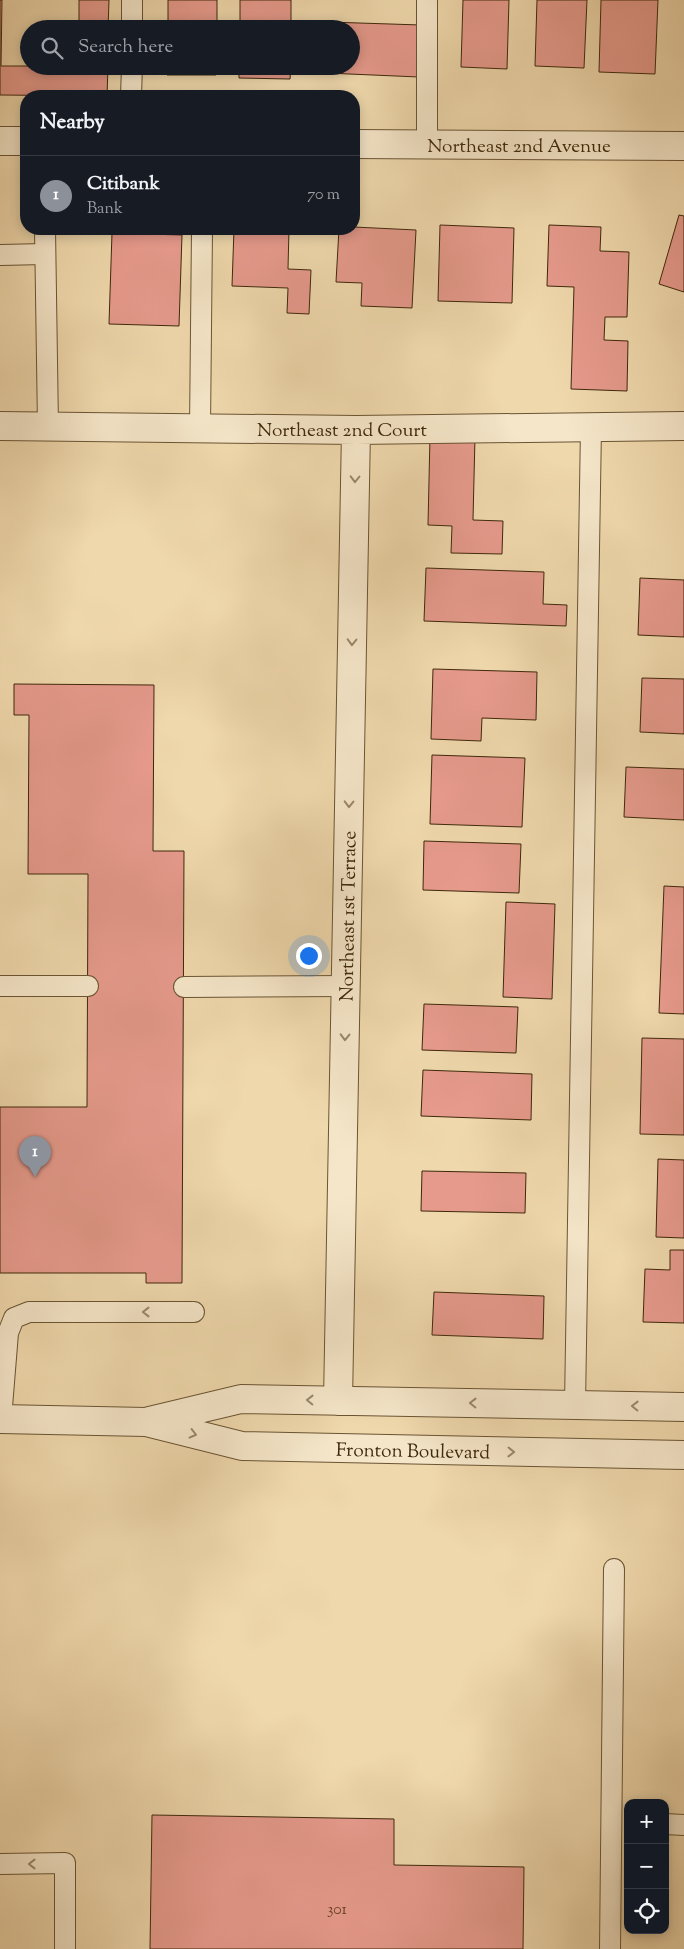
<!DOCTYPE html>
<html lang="en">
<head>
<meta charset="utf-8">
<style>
	body { margin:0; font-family:"Sorts Mill Goudy",serif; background:#242831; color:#f1f3f6 }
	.controls { position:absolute; right:15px; bottom:15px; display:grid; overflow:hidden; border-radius:10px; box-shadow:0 2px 12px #0003 }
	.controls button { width:45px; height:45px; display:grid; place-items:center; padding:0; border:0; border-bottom:1px solid #363941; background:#171b24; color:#f1f3f6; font:25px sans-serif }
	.you { position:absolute; left:308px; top:955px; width:18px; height:18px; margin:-12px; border:4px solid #fff; border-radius:50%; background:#1a73e8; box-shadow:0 0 0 8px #1a73e833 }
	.badge { display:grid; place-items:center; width:32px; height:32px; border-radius:50%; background:#8c9099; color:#fff; font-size:16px; font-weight:700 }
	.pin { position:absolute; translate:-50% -41px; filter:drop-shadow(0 1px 2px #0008) }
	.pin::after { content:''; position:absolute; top:26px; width:18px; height:15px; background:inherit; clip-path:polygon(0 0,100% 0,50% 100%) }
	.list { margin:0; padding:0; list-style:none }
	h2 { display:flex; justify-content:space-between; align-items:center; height:65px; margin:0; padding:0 20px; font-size:21px }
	h2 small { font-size:16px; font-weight:400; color:#9ea1a6 }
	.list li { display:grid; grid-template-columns:32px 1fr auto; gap:15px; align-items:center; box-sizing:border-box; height:80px; padding:0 20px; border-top:1px solid #363941 }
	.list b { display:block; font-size:19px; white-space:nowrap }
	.list p { margin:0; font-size:16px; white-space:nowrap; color:#9ea1a6 }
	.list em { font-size:16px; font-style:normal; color:#9ea1a6 }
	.icon { flex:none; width:28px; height:28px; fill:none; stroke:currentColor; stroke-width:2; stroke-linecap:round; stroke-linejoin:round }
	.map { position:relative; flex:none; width:684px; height:1949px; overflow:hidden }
	.search { position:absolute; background:#171b24; box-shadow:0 2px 12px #0003; left:20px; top:20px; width:340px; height:55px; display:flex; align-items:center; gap:12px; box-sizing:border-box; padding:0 18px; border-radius:28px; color:#9ea1a6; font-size:19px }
	.panel { position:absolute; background:#171b24; box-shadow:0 2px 12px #0003; left:20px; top:90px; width:340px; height:145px; border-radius:20px }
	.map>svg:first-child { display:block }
</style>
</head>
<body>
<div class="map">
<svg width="684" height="1949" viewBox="0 0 684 1949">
	<rect width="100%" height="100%" fill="#efd8ac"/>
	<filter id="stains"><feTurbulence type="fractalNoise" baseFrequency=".004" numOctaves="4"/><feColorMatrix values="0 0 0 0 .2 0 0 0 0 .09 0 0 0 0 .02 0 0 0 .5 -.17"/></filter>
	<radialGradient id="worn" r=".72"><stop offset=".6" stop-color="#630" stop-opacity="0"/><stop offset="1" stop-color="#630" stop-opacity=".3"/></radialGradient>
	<path fill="#e69a8c" stroke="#3e280b" d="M0 0H2L1 66H108L107 96 0 95Z
		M79 0H109L108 29H79Z
		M168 0H217V29H168Z
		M240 0H291V29H240Z
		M463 0H509L507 69 461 67Z
		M537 0H587L584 68 535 66Z
		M601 0H658L655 74 599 72Z
		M328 22 421 25 419 77 326 73V66H351V29H328Z
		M167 66H216V75H167Z
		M239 66H291L290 79 239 78Z
		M679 215 684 216V292L659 284Z
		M440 225 514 228 512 303 438 301Z
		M549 225 601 227 600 251 629 252 627 317H605L604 340 628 341 627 391 571 389 574 287 547 286Z
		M354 227 416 230 412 308 361 306 362 283 336 282 339 229H354Z
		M234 229H289L288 269 311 270 309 314 287 313 288 288 232 286Z
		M112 233 182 235 179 326 109 324Z
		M430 436 475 437 473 520 503 521 502 554 451 553 452 526 428 525Z
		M426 568 544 572 543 604 567 605 566 626 424 621Z
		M640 578 684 580V637L638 635Z
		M433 669 537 672 536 720 482 718 481 741 431 739Z
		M642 678 684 679V734L640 732Z
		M14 684 154 685 153 851H184L182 1283H146V1273H0V1107H87L88 874H28L29 715H14Z
		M432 755 525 758 522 827 430 824Z
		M626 767 684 769V820L624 817Z
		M424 841 521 844 519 893 423 890Z
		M664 886 684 887V1014L659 1013Z
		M506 902 555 904 552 999 503 997Z
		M424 1004 518 1007 516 1053 422 1050Z
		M642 1038 684 1039V1135L640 1134Z
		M423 1070 532 1074 531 1120 421 1116Z
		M658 1159 684 1160V1238L656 1237Z
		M422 1171 526 1173 525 1213 421 1211Z
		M670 1250H684V1323L643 1322 645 1269 670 1270Z
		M434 1292 544 1296 543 1339 432 1335Z
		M152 1815 394 1819V1865L524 1867 523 1949H150Z"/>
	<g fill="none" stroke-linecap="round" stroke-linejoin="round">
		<g stroke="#6a5433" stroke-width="22">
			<path id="service" d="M132 29V0
				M131 96 132 66
				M427 145V0
				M45 229 48 427
				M0 255 45 254
				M200 429 202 229
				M0 986H88
				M184 987 346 986
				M575 1405 591 427
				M1 1419 8 1333 14 1318 29 1312H194
				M665 1824 684 1825
				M0 1864 65 1863V1949
				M610 1949 614 1569"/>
		</g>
		<g stroke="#6a5433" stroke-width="30">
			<path id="minor" d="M0 141H26
				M354 144 684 146
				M0 426 356 430 684 426
				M338 1401 356 430
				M0 1419 146 1422 242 1446 684 1455
				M149 1421 241 1399 684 1407"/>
		</g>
		<use href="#service" stroke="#f5e6c9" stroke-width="20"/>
		<use href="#minor" stroke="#f5e6c9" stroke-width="28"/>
	</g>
	<defs><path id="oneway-chevron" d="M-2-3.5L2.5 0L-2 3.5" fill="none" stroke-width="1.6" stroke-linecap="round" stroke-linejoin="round" transform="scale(1.25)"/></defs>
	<g stroke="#9a876a">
		<use href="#oneway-chevron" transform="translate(355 479) rotate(91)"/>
		<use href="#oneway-chevron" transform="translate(352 642) rotate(91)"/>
		<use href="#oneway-chevron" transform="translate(349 804) rotate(91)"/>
		<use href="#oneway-chevron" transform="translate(345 1037) rotate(91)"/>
		<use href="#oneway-chevron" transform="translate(146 1312) rotate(180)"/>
		<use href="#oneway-chevron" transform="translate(310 1400) rotate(-179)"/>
		<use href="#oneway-chevron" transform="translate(473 1403) rotate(-179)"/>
		<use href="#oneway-chevron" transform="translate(635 1406) rotate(-179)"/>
		<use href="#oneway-chevron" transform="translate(193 1434) rotate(14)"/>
		<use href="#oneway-chevron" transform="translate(511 1452) rotate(1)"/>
		<use href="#oneway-chevron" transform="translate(32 1864) rotate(180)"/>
	</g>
	<g text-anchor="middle" stroke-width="5" stroke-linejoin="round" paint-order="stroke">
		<g font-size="16" fill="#68442b">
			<text x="337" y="1914">301</text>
		</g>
		<g font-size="19" fill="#3e280b" stroke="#f5e6c9">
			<text x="519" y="152">Northeast 2nd Avenue</text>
			<text x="342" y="436">Northeast 2nd Court</text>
			<text transform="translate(347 916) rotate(-89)" y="7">Northeast 1st Terrace</text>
			<text transform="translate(413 1450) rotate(1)" y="7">Fronton Boulevard</text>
		</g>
	</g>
	<rect width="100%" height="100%" filter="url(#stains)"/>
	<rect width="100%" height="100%" fill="url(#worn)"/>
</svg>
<div class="controls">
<button>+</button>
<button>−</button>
<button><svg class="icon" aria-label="locate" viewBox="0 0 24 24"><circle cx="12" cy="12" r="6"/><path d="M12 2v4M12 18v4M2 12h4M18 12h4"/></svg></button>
</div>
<div class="you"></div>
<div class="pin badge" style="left:35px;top:1177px">1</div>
<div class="search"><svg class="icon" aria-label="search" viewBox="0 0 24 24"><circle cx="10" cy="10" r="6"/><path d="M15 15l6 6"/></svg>Search here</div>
<section class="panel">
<h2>Nearby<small></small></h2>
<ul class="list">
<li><span class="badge">1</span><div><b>Citibank</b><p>Bank</p></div><em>70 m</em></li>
</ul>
</section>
</div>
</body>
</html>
